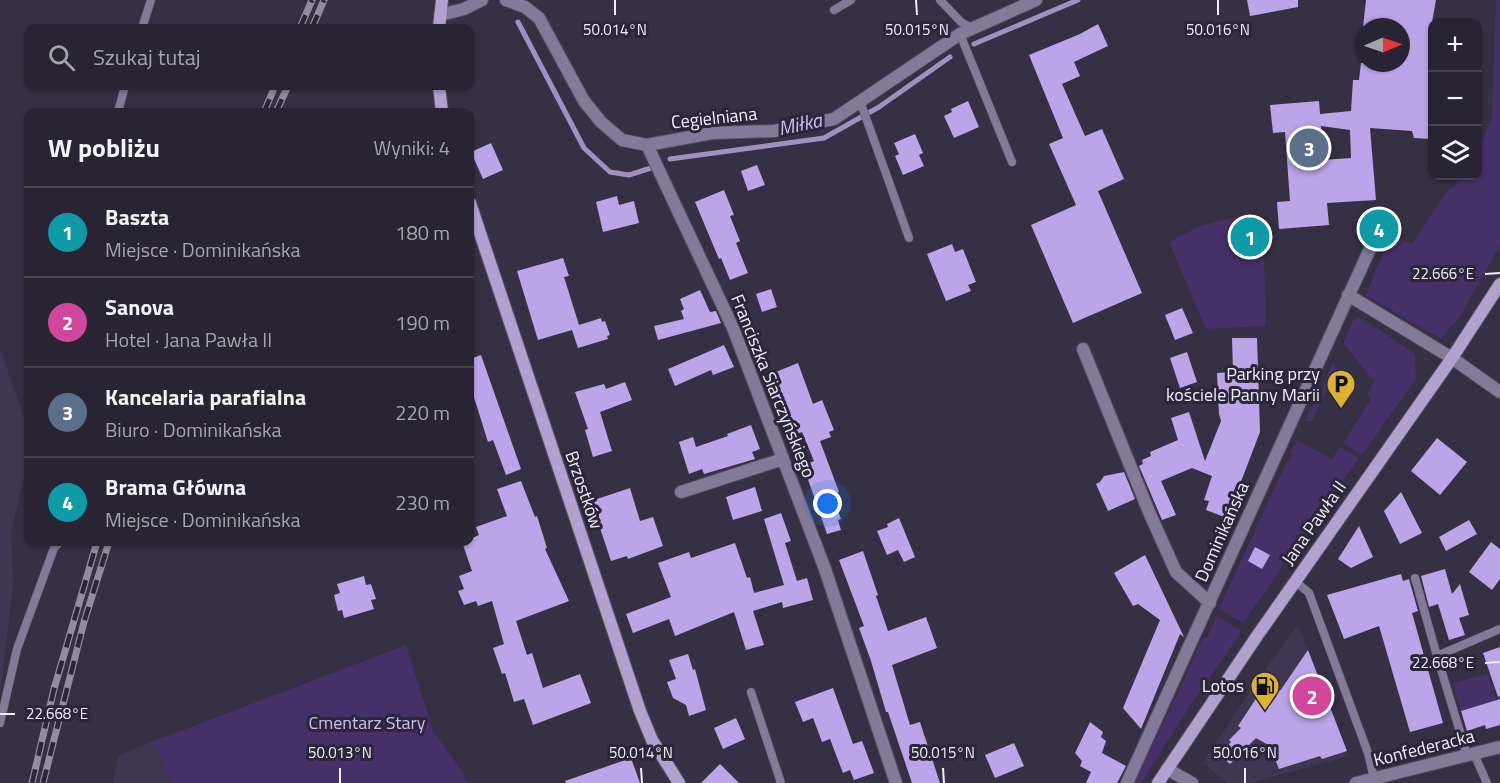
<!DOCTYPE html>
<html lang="pl">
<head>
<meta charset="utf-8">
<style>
	body { margin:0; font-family:"Titillium Web",sans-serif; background:#34303f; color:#f1f3f6 }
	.controls { position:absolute; right:18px; top:18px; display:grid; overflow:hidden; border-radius:12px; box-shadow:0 2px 4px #0004 }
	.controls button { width:54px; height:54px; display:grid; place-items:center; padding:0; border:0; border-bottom:2px solid #44414e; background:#282433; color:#f1f3f6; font:30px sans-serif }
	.compass { position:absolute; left:1356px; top:18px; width:54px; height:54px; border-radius:50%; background:#282433; box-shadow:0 2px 4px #0004; rotate:88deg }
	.you { position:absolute; left:828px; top:504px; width:21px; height:21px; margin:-15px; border:4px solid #fff; border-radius:50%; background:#1a73e8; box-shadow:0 0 0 9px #1a73e833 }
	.badge { display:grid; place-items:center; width:39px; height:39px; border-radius:50%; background:#bca0f2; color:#fff; font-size:20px; font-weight:700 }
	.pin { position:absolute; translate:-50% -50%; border:3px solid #fff; box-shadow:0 2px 6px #0006 }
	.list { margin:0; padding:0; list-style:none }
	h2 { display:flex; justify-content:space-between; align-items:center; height:78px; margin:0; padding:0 24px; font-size:26px }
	h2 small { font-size:20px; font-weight:400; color:#a5a4ac }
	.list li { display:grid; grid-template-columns:39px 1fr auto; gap:18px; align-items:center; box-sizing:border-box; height:90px; padding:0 24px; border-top:2px solid #44414e }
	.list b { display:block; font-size:22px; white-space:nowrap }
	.list p { margin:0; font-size:20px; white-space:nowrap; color:#a5a4ac }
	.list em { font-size:20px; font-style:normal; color:#a5a4ac }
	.icon { flex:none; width:33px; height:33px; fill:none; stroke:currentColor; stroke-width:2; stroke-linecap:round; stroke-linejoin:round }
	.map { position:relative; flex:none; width:1500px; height:783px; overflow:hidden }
	.search { position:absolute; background:#282433; box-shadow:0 2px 4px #0004; left:24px; top:24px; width:450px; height:66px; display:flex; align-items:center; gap:15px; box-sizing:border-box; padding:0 21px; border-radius:12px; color:#a5a4ac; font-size:22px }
	.panel { position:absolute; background:#282433; box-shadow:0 2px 4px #0004; left:24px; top:108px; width:450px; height:438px; border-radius:12px }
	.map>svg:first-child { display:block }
</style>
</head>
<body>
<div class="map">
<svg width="1500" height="783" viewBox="0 0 1500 783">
	<rect width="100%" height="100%" fill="#363044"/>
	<path fill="#3f3651" d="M0 348 28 430V462L11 531 13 585 0 694Z
		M1298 625 1349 756 1251 783H1227L1203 763 1263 672Z
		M154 741 171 783H113L119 755Z"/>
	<path fill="#453167" d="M1496 0H1500V245L1461 315 1441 339 1366 295 1384 251 1390 250 1399 238 1412 244 1444 195 1465 176H1478V151L1492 117Z
		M1241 216 1231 234V247L1242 257 1264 255 1266 326 1206 329 1169 242 1202 225Z
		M1357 317 1365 320 1415 354 1416 379 1362 455 1343 443 1371 399 1367 394 1374 381 1343 343 1353 321Z
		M1333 362 1337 368 1312 421H1305Z
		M1297 440 1332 459 1340 447 1359 458 1243 623 1219 609 1287 461 1289 462 1292 455 1290 453Z
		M1216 616 1242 631 1192 703 1141 783H1134L1179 691 1203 637 1207 638Z
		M406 645 433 731 464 774 467 783H171L154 741Z
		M1488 674 1496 700 1461 711 1453 683Z"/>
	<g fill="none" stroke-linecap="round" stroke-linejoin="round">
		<path stroke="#a090c0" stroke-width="5" d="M518 22 584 148 610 172 629 175 654 167
			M974 44 1078 0
			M670 159 824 138 879 107 950 57"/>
	</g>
	<path fill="#bba5e8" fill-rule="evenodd" d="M1247 0H1298V7L1250 16Z
		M1366 0H1436L1432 22V52H1431L1428 85H1432V139L1414 138 1412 131 1370 128 1376 200 1327 203 1329 225 1279 229 1277 202 1290 201 1285 132 1273 133 1270 105 1319 101 1320 114 1351 111 1353 80H1359L1361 63H1401V27H1363ZM1321 126 1350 130 1351 158 1323 160Z
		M1098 24 1108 46 1074 62 1080 76 1062 84 1085 136 1102 129 1124 179 1098 191 1142 293 1073 323 1031 225 1076 205 1049 144 1063 138 1029 55 1080 34Z
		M968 101 979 127 954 138 944 116 952 112 951 109Z
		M915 134 923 153 919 155 924 166 903 175 895 156 899 154 894 143Z
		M491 143 503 170 483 179 471 152Z
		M757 165 765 185 748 191 741 171Z
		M724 190 734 215 730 216 740 241 736 243 748 273 730 280 721 258 719 259 695 202Z
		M617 196 619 205 634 201 639 223 603 232 596 202Z
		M1236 228 1267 238 1260 249 1252 252 1242 249 1236 242Z
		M952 244 955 252 963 249 976 282 968 285 971 291 946 301 927 254Z
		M563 258 569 276 564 277 579 325 601 318 602 322 605 321 610 335 607 336 608 339 578 348 572 330 538 340 517 271Z
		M771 289 777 307 762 312 756 294Z
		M700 290 710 312 716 311 721 323 658 340 654 326 684 319 681 311 684 309 680 299Z
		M1182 308 1193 333 1175 340 1165 315Z
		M1232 338H1257L1260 432 1227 518 1206 510 1209 501 1204 500 1212 476 1192 468 1161 481 1176 515 1162 520 1139 466 1143 464 1142 460 1151 456 1150 452 1178 440 1171 418 1189 412 1205 461 1221 421 1219 414 1217 373 1233 372Z
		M724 345 734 367 713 375 711 370 675 386 668 369Z
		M1187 352 1197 382 1180 388 1170 358Z
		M481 355 521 469 506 475 493 440 488 442 473 394 470 395V359Z
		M798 363 813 404 822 400 834 430 829 432 831 437 820 441 839 492 832 494 841 519 838 520 841 530 827 534 803 465 814 461 802 432 794 435 771 374Z
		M625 382 632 400 600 412 612 451 593 457 585 430 588 429 575 392 604 384 606 389Z
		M751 425 760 449 752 452 755 459 704 474 702 469 689 474 679 442 693 437 696 447 728 436 727 434Z
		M1437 438 1467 462 1440 495 1411 471Z
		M1124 472 1135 499 1108 511 1096 484 1100 482 1104 476Z
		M521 481 535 517 537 516 547 548 545 549 569 601 516 621 527 655 532 653 543 688 580 674 591 703 533 725 524 699 514 702 505 673 502 674 493 648 504 644 492 601 478 606 476 601 464 605 458 591 464 589 459 576 472 571 462 542H470V539L479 535 476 527 507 516 497 489Z
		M755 487 762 511 733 520 726 497Z
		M630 488 640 521 653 517 663 546 628 559 627 556 611 561 591 501Z
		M1401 492 1422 533 1400 544 1384 511Z
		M781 513 791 541 785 543 797 581 807 578 813 600 783 608 782 602 753 611 764 645 746 650 734 612 675 636 669 619 633 633 626 614 671 597 658 563 689 552 691 558 735 543 747 578 750 577 754 593 784 585 764 519Z
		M899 518 915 557 904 562 898 550 887 555 877 531 888 527 887 524Z
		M1469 520 1477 534 1446 551 1439 537Z
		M1359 526 1373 557 1351 568 1338 559Z
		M1491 542 1500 549V579L1492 590 1469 572Z
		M1255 547 1270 555 1262 569 1248 561Z
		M863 551 878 595 876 596 888 631 926 617 937 648 892 665 910 725 920 722 940 783H912L888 712H886L871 661 859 628 864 626 839 560Z
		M1145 555 1184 637 1180 634 1141 729 1123 708 1160 620 1138 604 1133 606 1114 573Z
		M1445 569 1452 594 1460 584 1469 615 1459 618 1465 635 1449 640 1438 604 1429 607 1421 576Z
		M1401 574 1403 581 1409 579 1418 611 1412 613 1443 723 1410 732 1379 626 1344 639 1327 595Z
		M364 576 366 585 371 584 376 599 371 600 374 609 344 618 342 610 338 611 334 595 340 593 337 584Z
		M1500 647V696L1498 697 1483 653Z
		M1308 650 1347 751 1322 759 1320 756 1279 769 1270 746 1256 738 1230 764 1219 754 1231 742 1229 740 1241 728 1238 726 1267 682 1280 691Z
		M688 654 693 670 695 669 706 710 689 716 686 705 673 698 667 682 676 679 669 660Z
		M833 688 853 744 862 741 874 773 854 780 850 770 843 773 830 739 822 742 813 718 803 722 795 702Z
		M1500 699V725L1486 729 1485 725 1467 731 1461 711Z
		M736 718 745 739 723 749 714 728Z
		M1090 722 1103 732 1101 737 1106 741 1102 753 1126 766 1117 783H1086L1091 772 1080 766 1082 761 1075 753Z
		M1014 743 1024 766 995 778 985 755Z
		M631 758 640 783H566L565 781Z
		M720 764 739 783H701Z"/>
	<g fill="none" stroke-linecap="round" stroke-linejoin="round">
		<g stroke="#544e61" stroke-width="9">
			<path id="lane" d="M940 0 961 22 972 28
				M834 10 851 0
				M142 28 151 0
				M960 34 1012 162
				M860 101 909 238
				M118 112 125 86
				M1415 578 1437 656
				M1295 581 1309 593 1368 753 1374 778
				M751 692 781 783
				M0 723 17 649 54 548 60 542
				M1474 754 1487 783
				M1467 755 1437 656 1500 629"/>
		</g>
		<g stroke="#544e61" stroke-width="14">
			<path id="street" d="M506 0 525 7 539 18 584 101 601 122 622 140 647 145 712 133 774 131 834 119 960 34 1036 0
				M440 15 464 9 482 0
				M647 145 733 328 825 569 896 783
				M1348 295 1452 358 1500 392
				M1083 349 1149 512 1176 572 1210 603
				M681 492 783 459
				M1167 769 1192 783
				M1127 783 1379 229
				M1356 783 1500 747"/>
		</g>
		<g stroke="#544e61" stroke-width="14">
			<path id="secondary" d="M439 28 442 0
				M439 86 442 112
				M470 203 640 711 652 740 679 783
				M1158 783 1257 636 1452 358 1500 284"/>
		</g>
		<use href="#lane" stroke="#837a97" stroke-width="8"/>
		<use href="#street" stroke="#837a97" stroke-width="12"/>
		<use href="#secondary" stroke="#b0a1cf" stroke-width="12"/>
		<g stroke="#928d9e" stroke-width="7">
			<path id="rail" d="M300 28 312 0
				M312 28 324 0
				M264 112 275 86
				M276 112 288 86
				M32 783 54 689 97 542
				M43 783 84 622 109 542"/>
		</g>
		<use href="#rail" stroke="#2c263a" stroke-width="4.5" stroke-dasharray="14" stroke-linecap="butt"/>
	</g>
	<path fill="none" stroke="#f1edfb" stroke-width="2" d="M615 0V15M916 0 917 15M1218 0V15M1485 274 1500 273M1485 663 1500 662M0 714H15M340 768V783M641 768 642 783M943 768 944 783M1245 768V783"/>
	<defs>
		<g id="parking-pin" transform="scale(1.5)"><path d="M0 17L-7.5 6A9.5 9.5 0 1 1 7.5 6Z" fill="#dcb233" stroke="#2c263a"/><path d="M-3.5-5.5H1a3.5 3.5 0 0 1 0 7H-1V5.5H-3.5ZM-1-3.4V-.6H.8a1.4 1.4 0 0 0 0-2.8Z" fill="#111"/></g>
		<g id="fuel-pin" transform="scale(1.5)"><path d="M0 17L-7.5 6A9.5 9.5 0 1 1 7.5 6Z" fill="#dcb233" stroke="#2c263a"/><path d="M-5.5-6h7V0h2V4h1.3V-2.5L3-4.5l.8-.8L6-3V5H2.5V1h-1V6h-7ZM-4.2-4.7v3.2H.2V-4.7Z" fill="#111"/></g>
	</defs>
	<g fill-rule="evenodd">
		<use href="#parking-pin" x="1341" y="384"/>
		<use href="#fuel-pin" x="1265" y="686"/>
	</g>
	<g text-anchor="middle" stroke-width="6" stroke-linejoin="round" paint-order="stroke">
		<g font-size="18" fill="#f1edfb" stroke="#2c263a">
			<text transform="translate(714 118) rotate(-6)" y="6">Cegielniana</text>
			<text transform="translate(773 386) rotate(68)" y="6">Franciszka Siarczyńskiego</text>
			<text transform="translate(584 490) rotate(71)" y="6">Brzostków</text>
			<text transform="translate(1314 523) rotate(-55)" y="6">Jana Pawła II</text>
			<text transform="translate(1222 532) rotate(-66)" y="6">Dominikańska</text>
			<text transform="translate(1424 748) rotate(-14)" y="6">Konfederacka</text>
		</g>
		<g font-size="18" fill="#f1edfb" stroke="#2c263a" text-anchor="end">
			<text x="1320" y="380">Parking przy<tspan x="1320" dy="21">kościele Panny Marii</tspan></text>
			<text x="1244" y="692">Lotos</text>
		</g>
		<g font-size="18" fill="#cebdf3" stroke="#2c263a">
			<text x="367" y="729">Cmentarz Stary</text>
		</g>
		<g font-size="20" font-style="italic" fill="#cfbef4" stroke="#2c263a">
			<text transform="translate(800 124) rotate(-12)" y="7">Miłka</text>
		</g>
	</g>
	<g font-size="15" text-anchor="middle" fill="#f1edfb" stroke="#2c263a" stroke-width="6" stroke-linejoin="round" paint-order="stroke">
		<text x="615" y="35">50.014°N</text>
		<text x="917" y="35">50.015°N</text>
		<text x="1218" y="35">50.016°N</text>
		<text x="1443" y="279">22.666°E</text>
		<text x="1443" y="668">22.668°E</text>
		<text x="57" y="719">22.668°E</text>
		<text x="340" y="758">50.013°N</text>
		<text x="641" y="758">50.014°N</text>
		<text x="943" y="758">50.015°N</text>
		<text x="1245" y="758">50.016°N</text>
	</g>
</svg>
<div class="controls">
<button>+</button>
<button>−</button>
<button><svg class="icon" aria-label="layers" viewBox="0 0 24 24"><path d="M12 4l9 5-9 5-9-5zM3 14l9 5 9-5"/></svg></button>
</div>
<svg class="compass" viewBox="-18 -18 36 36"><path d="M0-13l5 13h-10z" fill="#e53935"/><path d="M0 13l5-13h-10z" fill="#a5a4ac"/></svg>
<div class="you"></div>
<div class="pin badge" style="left:1250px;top:237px;background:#0f9aa8">1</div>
<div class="pin badge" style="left:1312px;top:696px;background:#d1479c">2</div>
<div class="pin badge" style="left:1309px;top:148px;background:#5c6f8a">3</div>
<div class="pin badge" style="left:1379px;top:229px;background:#0f9aa8">4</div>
<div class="search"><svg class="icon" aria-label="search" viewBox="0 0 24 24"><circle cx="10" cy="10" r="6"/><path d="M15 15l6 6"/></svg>Szukaj tutaj</div>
<section class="panel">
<h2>W pobliżu<small>Wyniki: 4</small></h2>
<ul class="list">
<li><span class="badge" style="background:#0f9aa8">1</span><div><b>Baszta</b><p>Miejsce · Dominikańska</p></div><em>180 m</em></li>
<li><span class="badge" style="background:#d1479c">2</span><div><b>Sanova</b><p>Hotel · Jana Pawła II</p></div><em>190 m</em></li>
<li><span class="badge" style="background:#5c6f8a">3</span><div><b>Kancelaria parafialna</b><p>Biuro · Dominikańska</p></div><em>220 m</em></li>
<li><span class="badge" style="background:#0f9aa8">4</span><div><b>Brama Główna</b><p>Miejsce · Dominikańska</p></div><em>230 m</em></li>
</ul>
</section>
</div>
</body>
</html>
